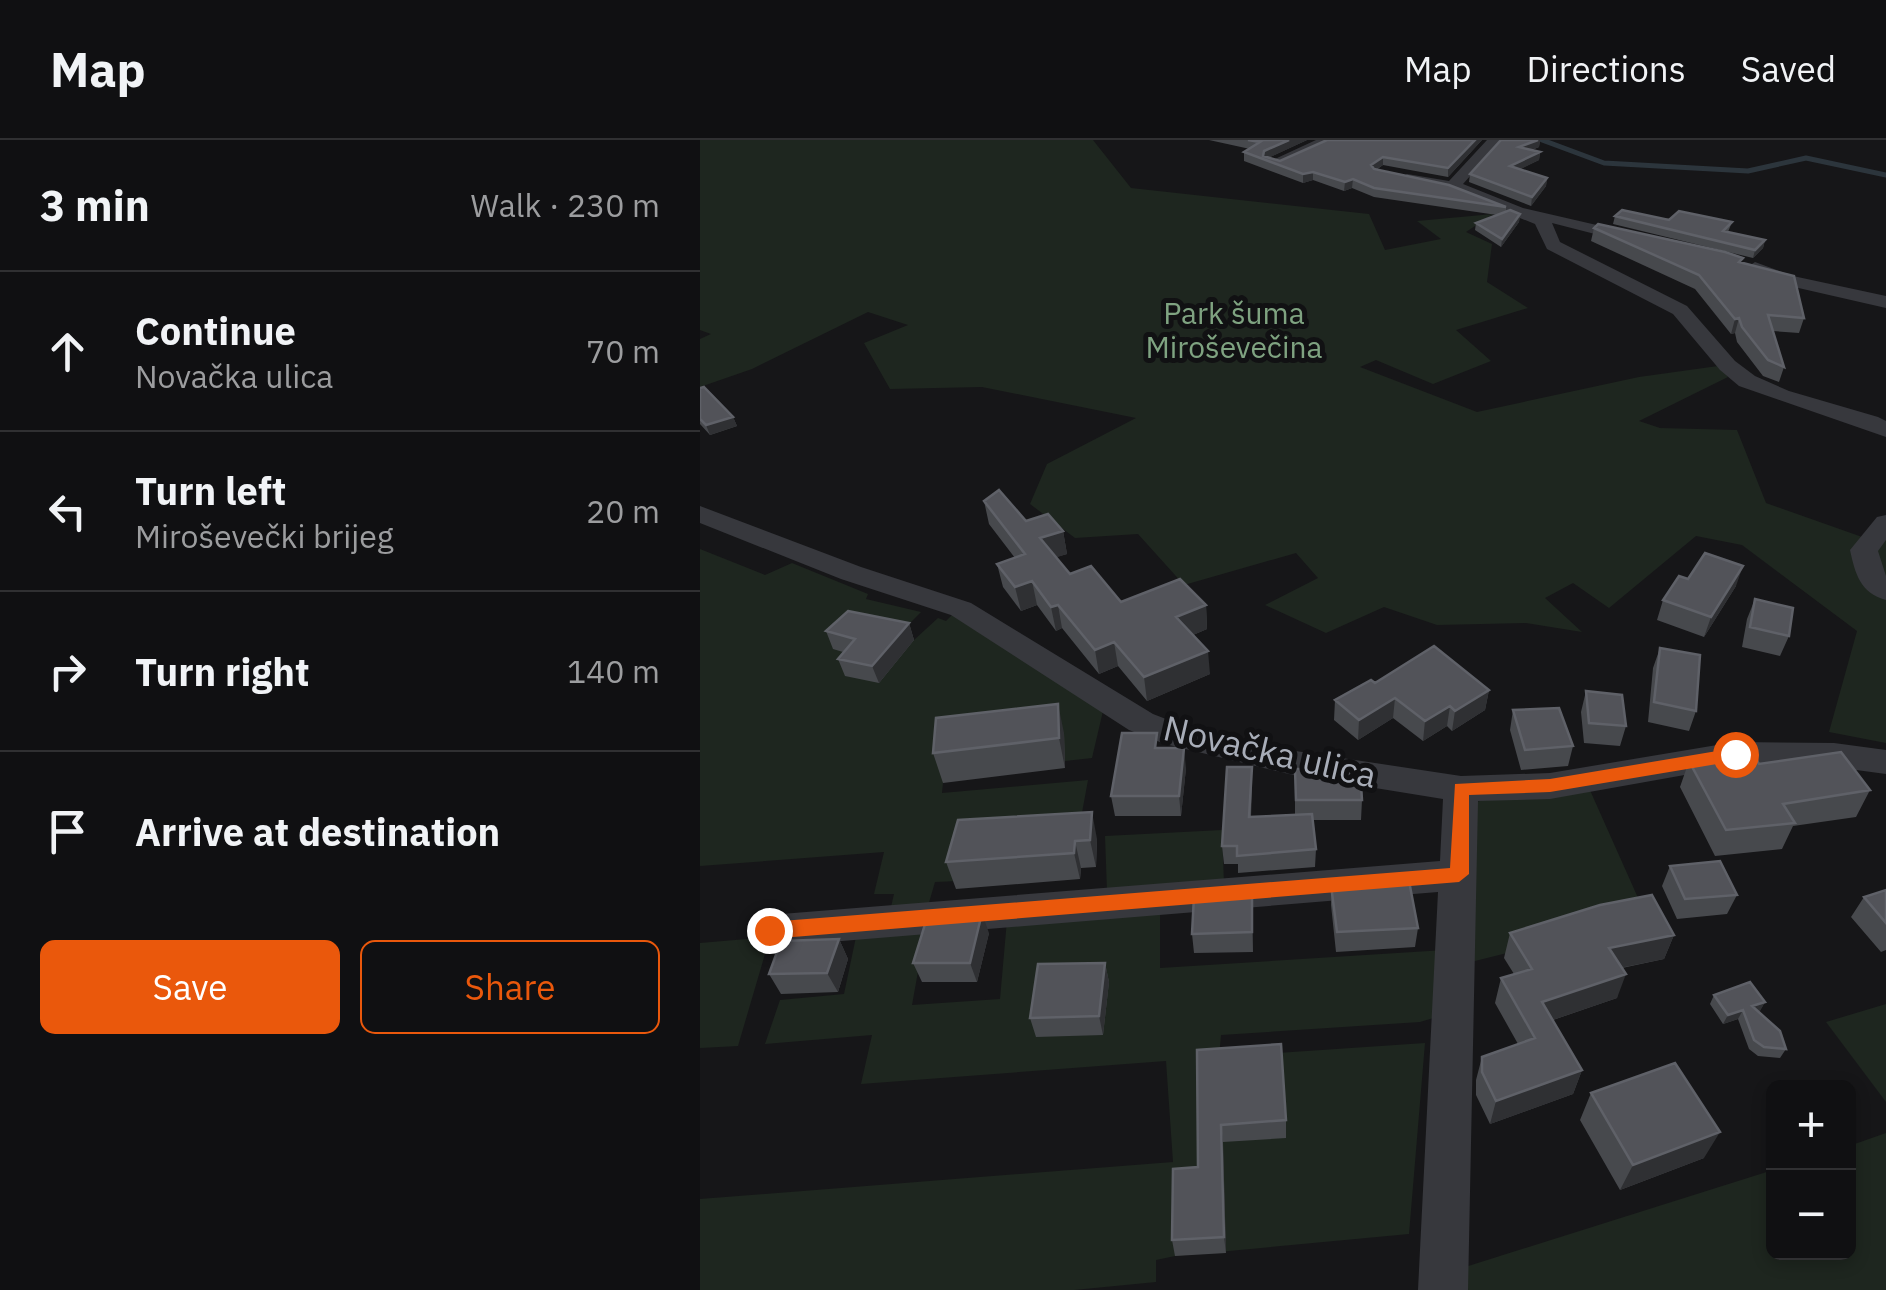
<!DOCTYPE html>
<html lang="en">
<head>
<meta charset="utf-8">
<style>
	body { margin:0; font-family:"IBM Plex Sans",sans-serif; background:#1e1e20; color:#f1f3f6 }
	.controls { position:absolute; right:30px; bottom:30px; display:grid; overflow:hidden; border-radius:15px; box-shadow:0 5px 15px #0003 }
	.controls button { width:90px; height:90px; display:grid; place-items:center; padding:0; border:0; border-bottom:2px solid #303032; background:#101012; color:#f1f3f6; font:50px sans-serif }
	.stop { position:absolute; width:30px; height:30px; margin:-22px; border:8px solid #ea580c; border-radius:50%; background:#fff }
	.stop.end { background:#ea580c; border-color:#fff; box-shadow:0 2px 10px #0008 }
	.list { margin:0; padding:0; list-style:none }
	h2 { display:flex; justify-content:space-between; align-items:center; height:130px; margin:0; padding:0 40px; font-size:42px }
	h2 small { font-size:32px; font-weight:400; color:#9c9d9f }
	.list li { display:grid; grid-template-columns:65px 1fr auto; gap:30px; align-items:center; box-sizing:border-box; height:160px; padding:0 40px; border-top:2px solid #303032 }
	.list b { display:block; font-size:38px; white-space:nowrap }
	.list p { margin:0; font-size:32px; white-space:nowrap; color:#9c9d9f }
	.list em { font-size:32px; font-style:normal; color:#9c9d9f }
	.actions { display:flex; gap:20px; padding:30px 40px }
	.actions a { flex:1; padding:22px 0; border:2px solid #ea580c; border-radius:15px; text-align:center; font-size:35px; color:#ea580c }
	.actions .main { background:#ea580c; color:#fff }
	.icon { flex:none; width:55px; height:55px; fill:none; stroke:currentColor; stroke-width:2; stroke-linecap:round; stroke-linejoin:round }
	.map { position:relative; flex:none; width:1186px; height:1150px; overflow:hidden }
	header { display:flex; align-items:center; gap:60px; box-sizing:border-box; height:140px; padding:0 50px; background:#101012; border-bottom:2px solid #303032 }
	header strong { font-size:48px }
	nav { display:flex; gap:55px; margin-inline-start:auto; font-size:35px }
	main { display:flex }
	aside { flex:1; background:#101012 }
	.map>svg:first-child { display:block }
</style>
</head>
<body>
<header>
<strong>Map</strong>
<nav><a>Map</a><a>Directions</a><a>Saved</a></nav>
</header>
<main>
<aside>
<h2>3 min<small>Walk · 230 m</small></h2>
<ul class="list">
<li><svg class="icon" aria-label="ahead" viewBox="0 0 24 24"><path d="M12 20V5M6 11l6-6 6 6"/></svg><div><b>Continue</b><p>Novačka ulica</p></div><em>70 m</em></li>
<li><svg class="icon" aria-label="left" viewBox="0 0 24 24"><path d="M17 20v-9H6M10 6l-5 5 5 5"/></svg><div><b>Turn left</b><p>Miroševečki brijeg</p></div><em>20 m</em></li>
<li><svg class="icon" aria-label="right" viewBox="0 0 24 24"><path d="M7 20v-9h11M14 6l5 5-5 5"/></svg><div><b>Turn right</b></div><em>140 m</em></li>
<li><svg class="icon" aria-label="arrive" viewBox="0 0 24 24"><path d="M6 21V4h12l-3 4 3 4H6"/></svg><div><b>Arrive at destination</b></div></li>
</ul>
<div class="actions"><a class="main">Save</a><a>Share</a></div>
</aside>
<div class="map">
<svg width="1186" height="1150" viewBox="0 0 1186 1150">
	<rect width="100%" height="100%" fill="#161618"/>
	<path fill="#1e261f" d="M0 0H393L431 48 669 74 685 110 741 99 717 81 793 74 766 92 792 104 787 142 828 168 756 190 791 221 733 244 676 220 660 227 777 272 939 237 1018 226 1028 237 939 281 960 288 1037 290 1066 363 1182 404 1186 400V603L1129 592 1157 491 1042 405 996 396 909 468 873 443 845 458 882 492 826 483 737 485 684 467 626 493 565 465 618 438 596 413 484 445 438 394 375 398 330 364 347 324 436 278 282 247 190 249 164 203 208 185 168 172 52 229 0 247V199L11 194 0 190Z
		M0 409 65 435 92 423 168 454 166 459 221 472 196 497 214 500 238 478 246 481 252 475 403 571 392 618 365 621 247 601 242 653 388 640 377 700 258 741 235 742 228 766 191 767 194 754H174L184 712 0 726Z
		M889 648 947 778 763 824 774 663 794 656Z
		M522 690 524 744 407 751 405 696Z
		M460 769V828L745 810 740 876 720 882 521 895 519 917 725 903 709 1094 475 1116 456 1120V1142L374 1150H0V1059L473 1022 466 921 161 944 172 895 65 904 80 860 144 854 157 792 226 787 212 865 300 859 307 780Z
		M70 797 38 906 0 908V803Z
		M1186 864V962L1126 882Z
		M1186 993V1150H760L762 1128 1073 1030 1074 1112H1148L1149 1006Z"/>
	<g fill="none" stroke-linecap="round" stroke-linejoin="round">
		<path stroke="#2c353c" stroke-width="5" d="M842 0 904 23 1048 31 1106 18 1186 35"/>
		<path fill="#37383d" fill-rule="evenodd" d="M616 0H636L579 26 566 23Z
			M787 0H802L763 44 823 68 940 95 943 99 934 104 852 83 860 102 987 166 1035 221 1055 236 1089 251 1178 277 1186 281V297L1039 246 1020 230 973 174 847 109 835 84 750 50 699 39 707 34 749 41Z
			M1055 122 1093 136 1186 156V168L1081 144 1048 132 1046 128Z
			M0 366 161 427 271 463 453 574 484 586 589 610 761 636 850 633 1035 602 1134 603 1186 610V634L1134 627 1035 626 850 659 778 661 768 1150H718L738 752 69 807 55 803 49 791 55 779 69 775 740 721 743 659 589 634 465 604 429 590 251 475 141 439 0 383Z
			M1186 375V400L1178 411 1186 436V460C1160 453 1155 433 1150 410L1177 377Z"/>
	</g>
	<path fill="#47494d" d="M509 0H607L568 18 580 21 782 0 748 37 683 25 676 30 806 67V72L820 74 819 82 801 107 775 90 776 83 797 75 674 57 652 48 644 51 613 40 603 43 544 21V12L550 9Z
		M801 0H840L839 7 832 10 840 12 839 20 820 29 847 38 846 46 831 66 769 42 770 34Z
		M915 76 1032 82 1028 92 1065 100 1063 108 1053 118 913 84Z
		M894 88 1042 123 1104 178 1099 193 1073 191 1084 227 1079 242 1063 236 1037 202 1035 193 1031 194 995 149 891 101Z
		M0 248 33 277 37 286 10 295 0 284Z
		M284 361 326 381 363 391 367 414 356 417 370 434 421 462 506 465 507 489 493 495 510 534 447 561 418 526 399 534 362 488 356 491 337 465 321 471 303 447 297 424 315 418 289 384Z
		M988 439 1036 446 1004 497 957 480 963 460Z
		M1055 459 1089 496 1080 516 1042 507 1047 479Z
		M209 483 214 500 179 543 145 536 138 519 143 512 133 509 126 491Z
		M960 508 996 571 989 591 948 582 953 528Z
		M675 543 789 550 785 570 752 591 747 586 723 601 693 578 658 600 634 580 635 560Z
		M886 551 926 586 920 606 884 603 881 572Z
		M813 570 873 606 868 626 821 630 810 590Z
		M364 593 365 628 243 643 233 613Z
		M459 608 486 628 481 676H415L411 656Z
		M989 621 1059 624 1170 650 1156 677 1093 686 1082 709 1015 716 980 647Z
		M595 629 662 660 661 680H613L616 709 615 727 538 733V724H524L522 706 552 645 551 677 595 675Z
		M258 680 397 699 396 727 381 728 380 739 256 749 246 722Z
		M970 726 1037 755 1027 774 977 779 962 746Z
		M631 745 718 788 715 807 636 812 631 765Z
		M1186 750V810L1181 812 1151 777 1164 757Z
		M552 753 553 812 494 813 492 794Z
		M289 793 277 842H222L213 823Z
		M810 793 974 795 964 819 922 828 917 858 853 880 882 930 873 954 790 984 776 955V940L782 917 818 904 795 863 801 838 814 834 804 818Z
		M139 799 148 819 138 852 81 854 69 834Z
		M405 823 409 842 403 895 336 897 330 878Z
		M1014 855 1065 862 1059 872 1086 909 1080 918 1058 916 1049 909 1038 879 1023 884 1010 864Z
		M497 910 586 980V998L523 1002 526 1113 475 1116 472 1100 498 1027Z
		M891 953 1004 1018 920 1050 880 980Z"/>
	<path fill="#2f3033" d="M589 0H607L564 20 563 16 564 11Z
		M775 0H782L748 37V28Z
		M838 0H840L839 7 818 15 819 7Z
		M840 12 839 20 809 35 810 26Z
		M683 17V25L670 33 671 25Z
		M613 32V40L603 43V34Z
		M847 38 846 46 831 66 832 57Z
		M653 39 652 48 644 51 645 42Z
		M820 74 819 82 801 107 802 99Z
		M1065 100 1063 108 1053 118 1055 110Z
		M1039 178 1035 193 1031 194 1035 179Z
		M33 277 37 286 10 295 6 285Z
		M363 391 367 414 345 421 340 398Z
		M1043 426 1036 446 1004 497 1011 477Z
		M332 441 337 465 321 471 315 447Z
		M358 465 362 488 356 491 351 467Z
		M506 465 507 489 479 501 476 477Z
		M209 483 214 500 179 543 172 526Z
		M414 502 418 526 399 534 395 510Z
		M508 511 510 534 447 561 444 537Z
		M789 550 785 570 752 591 755 571Z
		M695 558 693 578 658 600 659 580Z
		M358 564 364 593 365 628 359 598Z
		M750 566 747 586 723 601 725 581Z
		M484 608 486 628 481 676 479 656Z
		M392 672 397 699 396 727 390 700Z
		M375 701 381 728 380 739 374 713Z
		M282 773 289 793 277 842 270 823Z
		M974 795 964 819 900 832 909 808Z
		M139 799 148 819 138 852 127 833Z
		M405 823 409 842 403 895 399 876Z
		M926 834 917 858 835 886 842 862Z
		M1065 862 1060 871 1047 876 1052 866Z
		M1043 870 1038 879 1023 884 1028 875Z
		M882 930 873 954 790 984 796 961Z
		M521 985 523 1002 526 1113 524 1097Z
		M1020 992 1004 1018 920 1050 933 1025Z"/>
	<path fill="#525359" stroke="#5f6168" stroke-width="2.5" d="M548 0H589L564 11 563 16 580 21 627 0H775L748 28 683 17 671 25 674 29 749 45 806 67 674 48 653 39 645 42 613 32 603 34 544 12 560 2Z
		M801 0H838L819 7 840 12 810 26 847 38 832 57 770 34Z
		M810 70 820 74 802 99 776 83Z
		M922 70 969 80 979 71 1032 82 1023 91 1065 100 1055 110 915 76Z
		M898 84 1025 112 1043 118 1039 122 1094 136 1104 178 1068 175 1084 227 1068 220 1042 187 1039 178 1035 179 999 135 894 88Z
		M4 247 33 277 6 285 0 279V248Z
		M299 350 326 381 348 374 363 391 340 398 370 434 391 426 421 462 480 439 506 465 476 477 508 511 444 537 414 502 395 510 358 465 351 467 332 441 315 447 297 424 325 414 284 361Z
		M1005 413 1043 426 1011 477 963 460 979 436 988 439Z
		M1055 459 1093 468 1089 496 1050 487Z
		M148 471 209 483 172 526 138 519 155 499 126 491Z
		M734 506 789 550 755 571 750 566 725 581 695 558 659 580 635 560 671 540 675 543Z
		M960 508 1000 515 996 571 954 562Z
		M886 551 922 555 926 586 889 583Z
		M358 564 359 598 233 613 236 578Z
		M859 568 873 606 825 610 813 570Z
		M422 593H457L455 608H484L479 656H411Z
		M1141 612 1170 650 1083 664 1095 683 1026 690 989 621 1054 615 1059 624Z
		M527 627H552L549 677 612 674 616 709 537 716V706H522Z
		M595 629H660L662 660H596Z
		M392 672 390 700 375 701 374 713 246 722 258 680Z
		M1020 721 1037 755 985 759 970 726Z
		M709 741 718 788 637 792 631 745Z
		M1186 750V783L1164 757Z
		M552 753V792L492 794 494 756Z
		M952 755 974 795 909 808 926 834 842 862 882 930 796 961 782 932V917L835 898 801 838 832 829 810 793 900 765Z
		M282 773 270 823H213L227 778Z
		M139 799 127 833 69 834 81 801Z
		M405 823 399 876 330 878 338 824Z
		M1050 842 1065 862 1052 866 1080 891 1086 909 1064 907 1054 900 1043 870 1028 875 1014 855Z
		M581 904 586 980 521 985 524 1097 472 1100 473 1029 498 1027 497 910Z
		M975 923 1020 992 933 1025 891 953Z"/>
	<path fill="#ea580c" d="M1035 608 1043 614 1035 621 850 652 769 655V734L759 742 69 799 59 790 69 782 750 728 755 644 850 639Z"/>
	<g text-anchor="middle" stroke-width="10" stroke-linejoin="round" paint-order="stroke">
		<g font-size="30" fill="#7fa381" stroke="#111113">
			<text x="534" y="184">Park šuma<tspan x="534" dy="34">Miroševečina</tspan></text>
		</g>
		<g font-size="35" fill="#a8adb8" stroke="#111113">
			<text transform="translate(570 612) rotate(13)" y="12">Novačka ulica</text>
		</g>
	</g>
</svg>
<div class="controls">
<button>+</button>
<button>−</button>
</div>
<div class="stop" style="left:1035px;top:614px"></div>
<div class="stop end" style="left:69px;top:790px"></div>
</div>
</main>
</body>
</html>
